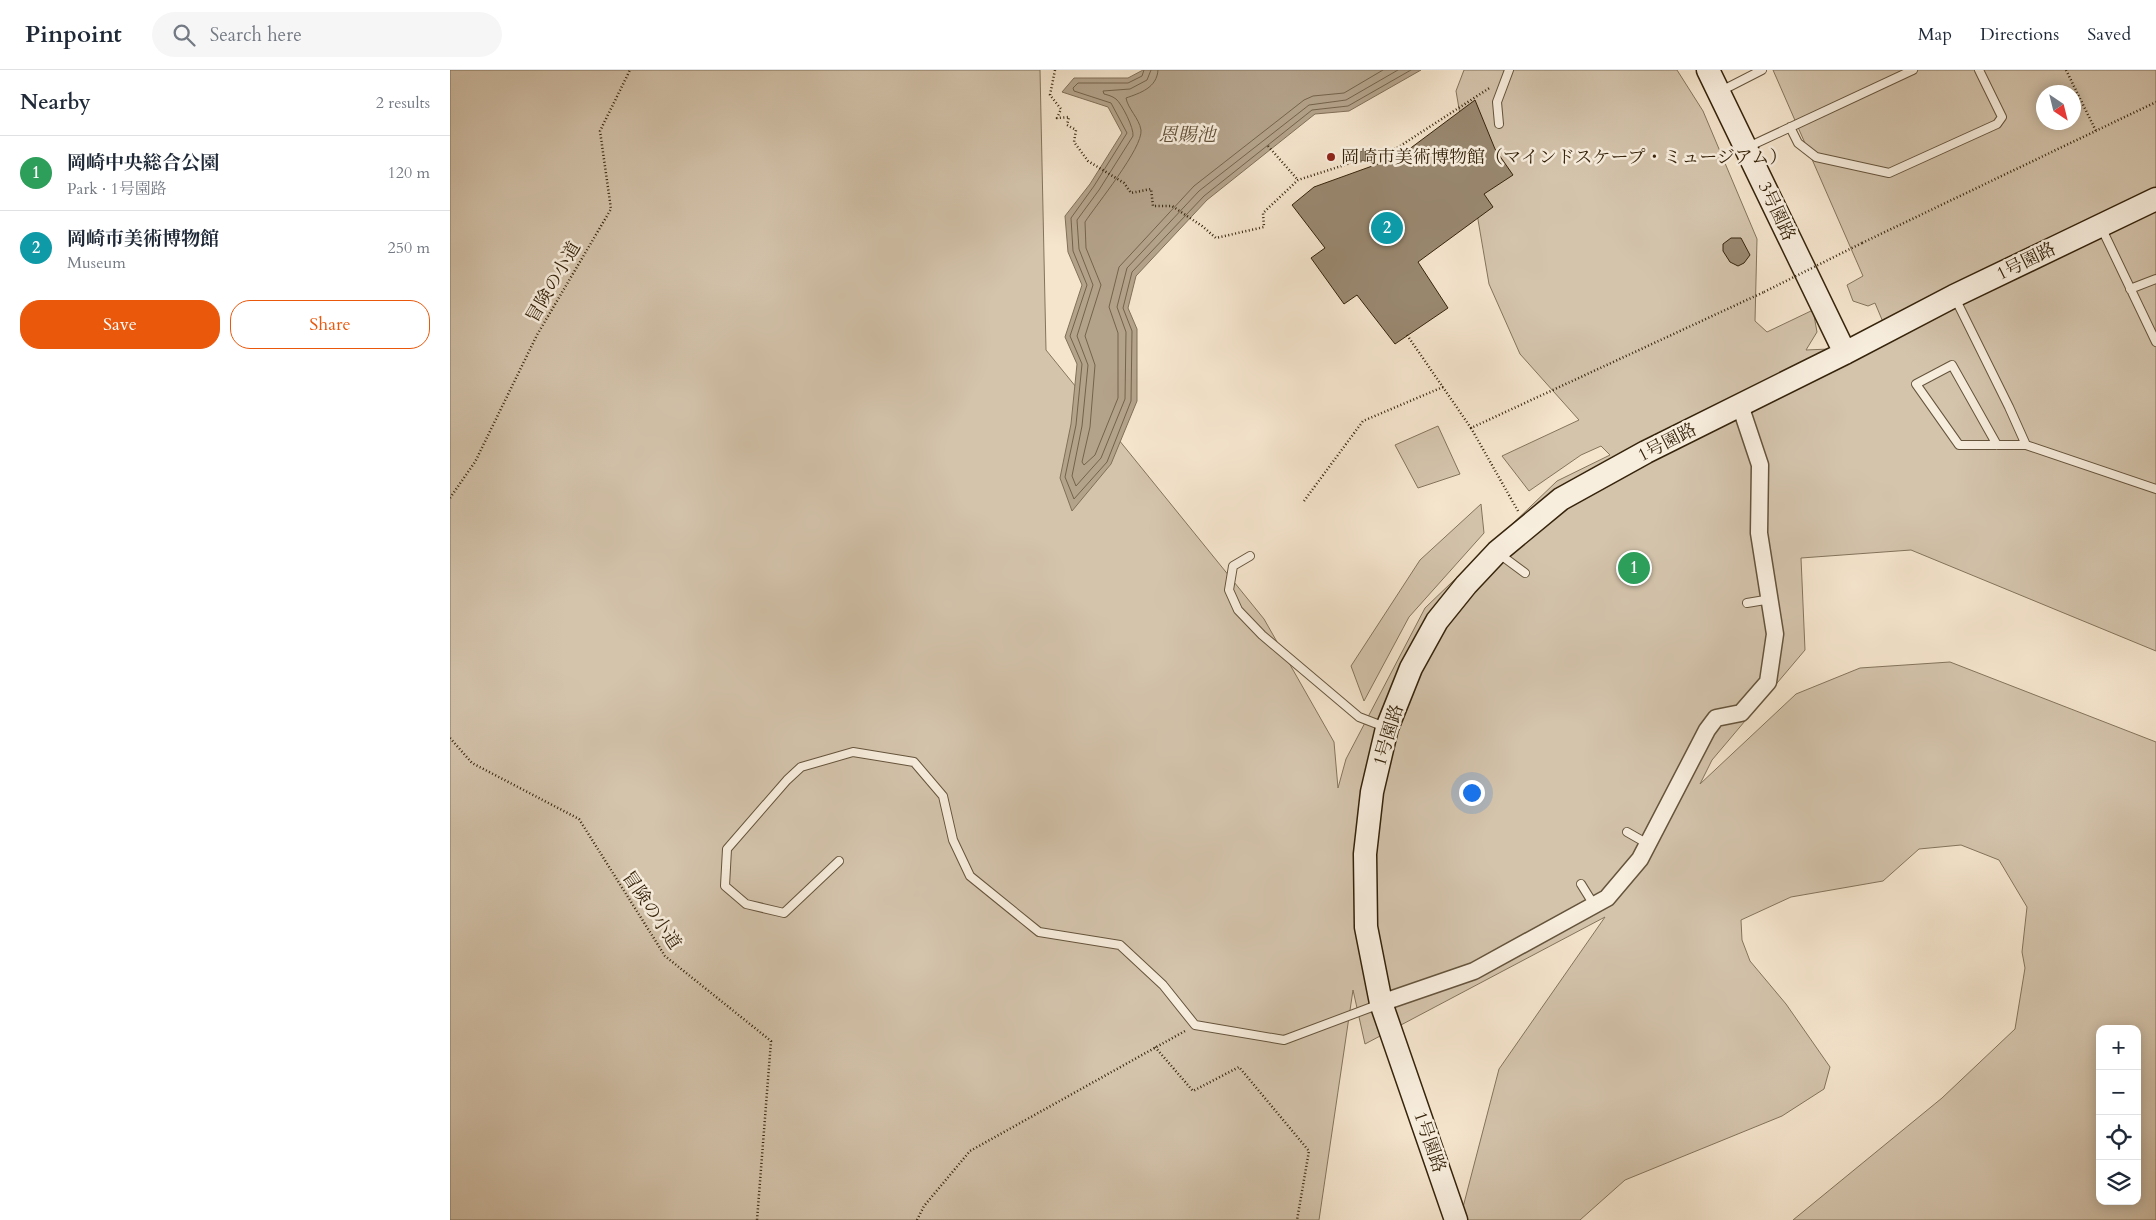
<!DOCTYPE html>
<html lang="en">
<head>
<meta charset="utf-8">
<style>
	body { margin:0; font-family:Cardo,"Noto Serif JP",serif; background:#f6f6f7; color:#1f2937 }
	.controls { position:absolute; right:15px; bottom:15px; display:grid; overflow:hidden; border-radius:10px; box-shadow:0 2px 12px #0003 }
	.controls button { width:45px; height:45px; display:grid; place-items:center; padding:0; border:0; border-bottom:1px solid #e0e1e3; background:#fff; color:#1f2937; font:25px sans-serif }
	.compass { position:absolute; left:1586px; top:15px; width:45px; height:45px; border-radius:50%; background:#fff; box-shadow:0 2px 12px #0003; rotate:145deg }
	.you { position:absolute; left:1021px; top:722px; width:18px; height:18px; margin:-12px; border:4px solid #fff; border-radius:50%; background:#1a73e8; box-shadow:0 0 0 8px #1a73e833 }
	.badge { display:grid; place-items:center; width:32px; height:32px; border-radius:50%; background:#ea580c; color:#fff; font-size:16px; font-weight:700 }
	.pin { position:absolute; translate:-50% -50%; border:2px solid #fff; box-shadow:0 1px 5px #0006 }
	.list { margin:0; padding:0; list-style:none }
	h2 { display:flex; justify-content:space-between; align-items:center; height:65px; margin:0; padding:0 20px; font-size:21px }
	h2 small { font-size:16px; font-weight:400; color:#747a83 }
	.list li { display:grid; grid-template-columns:32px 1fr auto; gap:15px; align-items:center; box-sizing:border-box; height:75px; padding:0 20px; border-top:1px solid #e0e1e3 }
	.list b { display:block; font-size:19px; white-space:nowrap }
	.list p { margin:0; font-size:16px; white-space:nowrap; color:#747a83 }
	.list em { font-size:16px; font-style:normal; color:#747a83 }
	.actions { display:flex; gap:10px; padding:15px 20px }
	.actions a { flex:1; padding:11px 0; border:1px solid #ea580c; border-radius:20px; text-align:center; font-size:18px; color:#ea580c }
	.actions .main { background:#ea580c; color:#fff }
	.icon { flex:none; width:28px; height:28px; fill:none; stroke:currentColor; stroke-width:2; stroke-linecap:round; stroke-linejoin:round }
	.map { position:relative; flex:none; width:1706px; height:1150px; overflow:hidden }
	header { display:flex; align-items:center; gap:30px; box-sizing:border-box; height:70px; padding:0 25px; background:#fff; border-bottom:1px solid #e0e1e3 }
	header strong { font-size:24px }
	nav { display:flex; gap:28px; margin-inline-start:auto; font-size:18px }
	.search { width:350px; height:45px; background:#f6f6f7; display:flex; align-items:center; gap:12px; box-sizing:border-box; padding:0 18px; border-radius:28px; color:#747a83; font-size:19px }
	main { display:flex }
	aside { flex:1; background:#fff }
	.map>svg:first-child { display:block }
</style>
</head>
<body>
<header>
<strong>Pinpoint</strong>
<div class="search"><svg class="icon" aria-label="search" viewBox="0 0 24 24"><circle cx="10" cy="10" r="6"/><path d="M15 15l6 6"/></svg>Search here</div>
<nav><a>Map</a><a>Directions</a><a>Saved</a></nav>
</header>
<main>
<aside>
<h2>Nearby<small>2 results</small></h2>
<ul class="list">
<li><span class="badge" style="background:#2e9e5b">1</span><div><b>岡崎中央総合公園</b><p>Park · 1号園路</p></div><em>120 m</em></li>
<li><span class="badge" style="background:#0f9aa8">2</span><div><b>岡崎市美術博物館</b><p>Museum</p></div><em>250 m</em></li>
</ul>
<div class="actions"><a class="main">Save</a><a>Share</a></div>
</aside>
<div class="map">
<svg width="1706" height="1150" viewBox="0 0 1706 1150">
	<rect width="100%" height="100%" fill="#f5e5cd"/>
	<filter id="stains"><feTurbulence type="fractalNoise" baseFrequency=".004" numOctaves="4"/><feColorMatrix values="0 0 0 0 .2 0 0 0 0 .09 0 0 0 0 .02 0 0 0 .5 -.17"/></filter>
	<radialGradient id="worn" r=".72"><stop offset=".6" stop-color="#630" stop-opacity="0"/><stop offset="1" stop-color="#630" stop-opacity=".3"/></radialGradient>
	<path fill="#d4c4ac" stroke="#84745c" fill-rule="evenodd" d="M0 0H590L596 280 814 549 884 672 888 718 896 689 975 538 1107 411 1160 385 1151 376 1131 385 1079 421 1052 386 1129 350 1070 284 1039 214 1006 21 1014 0H1227L1253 41 1307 169 1305 251 1317 262 1363 240 1367 262 1356 280 1379 279 1433 252 1425 233 1418 236 1403 231 1397 215 1413 206 1323 0H1706V581L1461 480 1351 488 1355 580 1262 690 1250 714 1346 624 1410 598 1500 592 1706 672V1150H1343L1492 1028 1565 959 1575 898 1572 882 1577 837 1549 790 1511 775 1469 779 1433 811 1341 827 1291 850 1292 870 1300 891 1336 934 1380 997 1374 1019 1332 1046 1175 1110 1130 1150H1012V1141L1049 999 1155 847 915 974 903 920 869 1150H0ZM1594 22H1624V52H1594ZM1650 959H1687V1131H1650Z
		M988 356 1010 404 968 418 945 375Z
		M1031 434 1034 463 959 547 914 631 901 596 970 490Z"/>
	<path fill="#b4a38b" stroke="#817058" d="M693 0H971L899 41 865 44 757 130 686 206 678 238 687 259V331L661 394 622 441 610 408 621 354 627 294 615 267 632 215 618 182 615 146 640 114 672 63 658 37 612 22 624 8H678Z"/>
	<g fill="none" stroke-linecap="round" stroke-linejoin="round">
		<path stroke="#74634b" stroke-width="1" d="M694 0 692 6 678 13H628L623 18 624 21 661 33 677 63 644 116 621 148 623 181 637 215 620 266 632 294 626 355 615 407 624 429 657 392 681 331 682 261 673 238 682 202 754 126 862 40 898 36 961 0
			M701 0 697 10 680 19 653 21 654 24C658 25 662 26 666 29 672 34 684 58 683 66L649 120 627 150 629 179 643 215 627 266 638 295 632 356 622 406 626 416 651 388 675 329 676 262 667 237 677 198 749 121 859 35 896 30 948 0
			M708 0C707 18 690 23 676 28 678 39 689 48 691 60 693 78 646 135 635 152L636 178 651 215 635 266 645 295 640 357 632 392 634 395 645 385 668 328V263L659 237 669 197 744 116 854 30 863 26 894 23 933 0"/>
	</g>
	<path fill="#998870" stroke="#35230b" d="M1025 30 1045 79 1063 105 1034 124 1043 137 968 192 998 238 945 274 907 225 894 234 861 188 875 178 842 135 864 117 950 86Z
		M1281 168H1291L1300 185 1294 193 1288 196 1280 192 1273 181V174Z"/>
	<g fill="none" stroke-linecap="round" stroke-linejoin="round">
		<g stroke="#65543c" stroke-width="10">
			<path id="lane" d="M1269 22 1312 0
				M1049 54 1047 32 1059 0
				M1340 57 1348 73 1366 87 1439 103 1547 54 1552 47 1529 0
				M1298 77 1463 0
				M1651 157 1706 272
				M1680 219 1706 209
				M1505 228 1559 337 1576 375 1706 419
				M1547 375 1502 295 1466 314 1509 375H1576
				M1048 483 1075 503
				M800 486 783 496 779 520 788 540 812 565 909 647 935 657
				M1297 533 1321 529
				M1177 762 1198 774
				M389 791 334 843 296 834 275 816 277 779 337 710 351 697 403 682 464 692 493 726 503 770 520 806 589 862 670 875 713 915 745 955 834 970 930 934
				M1131 814 1144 835"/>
		</g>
		<g stroke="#65543c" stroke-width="19">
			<path id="street" d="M931 933 1024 901 1157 828 1190 789 1257 660 1266 648 1291 643 1318 612 1325 564 1309 463 1310 395 1290 335"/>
		</g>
		<g stroke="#35230b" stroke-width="25">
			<path id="secondary" d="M1258 0 1395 283
				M1006 1150 931 933 916 857 915 784 922 722 937 658 961 598 987 551 1016 515 1047 482 1111 429 1196 382 1395 283 1504 226 1706 129"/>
		</g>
		<path stroke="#35230b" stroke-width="2.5" stroke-dasharray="1 2.5" stroke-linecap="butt" d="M605 0 600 25 611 39 607 48 619 47 617 55 626 60 624 72 638 91 674 113 681 123 701 119 703 136H722L752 156 766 168 814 157 813 143 848 110 947 78 1041 17
			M1616 0 1646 61
			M818 76 848 110
			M1412 173 1706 32
			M957 265 1021 358
			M0 428 25 392 87 265 161 139 150 61 180 0
			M854 431 913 351 993 317
			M1068 441 1021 358 1314 222
			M0 668 22 693 129 749 215 886 321 971 307 1150
			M705 977 743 1021 789 997 859 1081 847 1150
			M467 1150 474 1136 520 1081 735 961"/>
		<use href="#lane" stroke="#f8eede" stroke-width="8"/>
		<use href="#street" stroke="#f8eede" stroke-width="16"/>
		<use href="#secondary" stroke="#f8eede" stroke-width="22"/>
		<path stroke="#35230b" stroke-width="2.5" stroke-dasharray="1 2.5" stroke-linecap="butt" d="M1314 222 1412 173"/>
	</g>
	<circle fill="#8f2418" stroke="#f8eede" stroke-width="2" cx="881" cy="87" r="5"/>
	<g text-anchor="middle" stroke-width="5" stroke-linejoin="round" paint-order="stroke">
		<g font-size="18" fill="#35230b" stroke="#f8eede" text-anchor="start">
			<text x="891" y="93">岡崎市美術博物館（マインドスケープ・ミュージアム）</text>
		</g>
		<g font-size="18" fill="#35230b" stroke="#f8eede">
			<text transform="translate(1327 141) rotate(65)" y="6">3号園路</text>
			<text transform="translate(1576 191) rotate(-26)" y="6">1号園路</text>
			<text transform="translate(103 212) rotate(-60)" y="6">冒険の小道</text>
			<text transform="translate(1217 372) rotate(-27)" y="6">1号園路</text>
			<text transform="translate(938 665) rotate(-73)" y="6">1号園路</text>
			<text transform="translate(202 840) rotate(56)" y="6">冒険の小道</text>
			<text transform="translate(980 1072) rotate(71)" y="6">1号園路</text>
		</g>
		<g font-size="19" font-style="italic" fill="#615038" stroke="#f8eede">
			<text x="737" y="71">恩賜池</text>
		</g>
	</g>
	<rect width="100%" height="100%" filter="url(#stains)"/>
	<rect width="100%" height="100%" fill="url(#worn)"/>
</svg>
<div class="controls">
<button>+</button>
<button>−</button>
<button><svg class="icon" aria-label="locate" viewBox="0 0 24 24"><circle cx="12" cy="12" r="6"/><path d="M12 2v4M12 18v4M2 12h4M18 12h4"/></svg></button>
<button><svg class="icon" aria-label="layers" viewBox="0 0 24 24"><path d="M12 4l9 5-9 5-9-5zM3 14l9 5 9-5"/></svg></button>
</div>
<svg class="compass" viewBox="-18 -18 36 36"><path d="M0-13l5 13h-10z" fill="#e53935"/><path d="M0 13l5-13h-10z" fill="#747a83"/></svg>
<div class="you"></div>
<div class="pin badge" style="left:1184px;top:498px;background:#2e9e5b">1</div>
<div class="pin badge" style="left:937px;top:158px;background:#0f9aa8">2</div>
</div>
</main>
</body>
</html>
